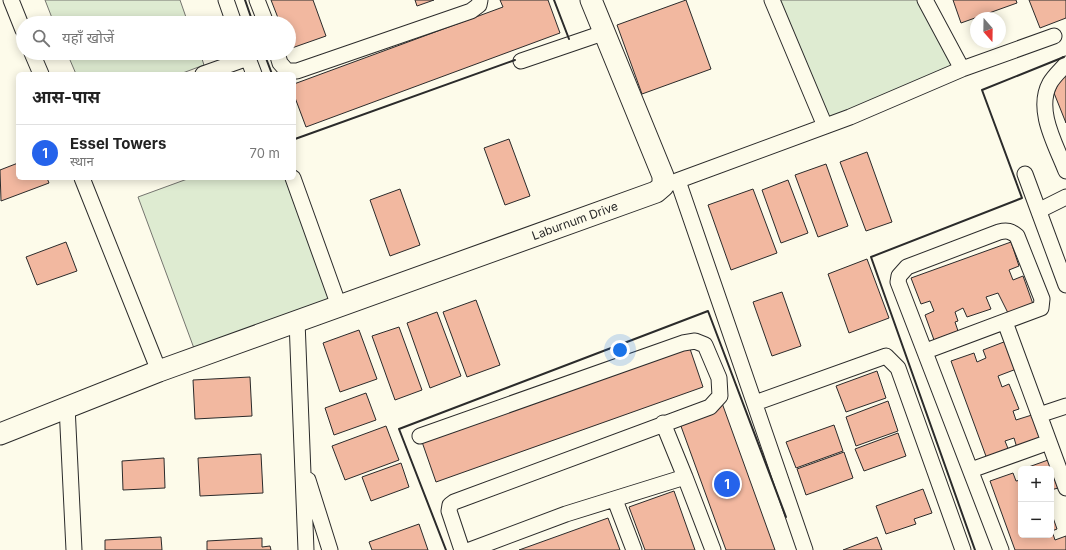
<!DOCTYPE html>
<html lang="hi">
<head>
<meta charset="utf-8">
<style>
	body { margin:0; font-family:Inter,"Noto Sans Devanagari",sans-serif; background:#f2f2f2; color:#222 }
	.controls { position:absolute; right:12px; bottom:12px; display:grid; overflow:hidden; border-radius:6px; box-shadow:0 2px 10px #0003 }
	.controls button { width:36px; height:36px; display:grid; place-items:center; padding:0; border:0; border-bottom:1px solid #e0e0e0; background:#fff; color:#222; font:20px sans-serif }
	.compass { position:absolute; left:970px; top:12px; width:36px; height:36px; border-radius:50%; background:#fff; box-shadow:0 2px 10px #0003; rotate:160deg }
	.you { position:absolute; left:620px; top:350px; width:14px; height:14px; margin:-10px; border:3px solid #fff; border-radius:50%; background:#1a73e8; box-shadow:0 0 0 6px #1a73e833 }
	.badge { display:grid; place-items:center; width:26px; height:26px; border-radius:50%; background:#2563eb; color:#fff; font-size:13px; font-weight:700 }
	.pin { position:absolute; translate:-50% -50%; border:2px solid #fff; box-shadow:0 1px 4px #0006 }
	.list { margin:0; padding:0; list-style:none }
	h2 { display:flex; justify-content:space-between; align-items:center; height:52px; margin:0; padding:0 16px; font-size:17px }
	h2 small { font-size:13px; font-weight:400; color:#767676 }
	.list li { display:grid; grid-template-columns:26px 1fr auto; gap:12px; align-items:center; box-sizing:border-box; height:56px; padding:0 16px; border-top:1px solid #e0e0e0 }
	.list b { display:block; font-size:15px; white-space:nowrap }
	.list p { margin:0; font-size:13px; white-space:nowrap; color:#767676 }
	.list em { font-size:13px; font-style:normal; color:#767676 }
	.icon { flex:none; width:22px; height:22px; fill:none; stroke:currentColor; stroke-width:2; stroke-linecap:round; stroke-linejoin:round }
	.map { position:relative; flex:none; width:1066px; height:550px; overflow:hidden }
	.search { position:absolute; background:#fff; box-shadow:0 2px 10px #0003; left:16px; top:16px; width:280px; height:44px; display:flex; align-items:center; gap:10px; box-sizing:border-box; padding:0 14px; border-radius:22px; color:#767676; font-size:15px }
	.panel { position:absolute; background:#fff; box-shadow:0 2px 10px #0003; left:16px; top:72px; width:280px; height:108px; border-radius:6px }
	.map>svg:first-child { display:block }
</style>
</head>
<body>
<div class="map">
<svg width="1066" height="550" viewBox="0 0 1066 550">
	<rect width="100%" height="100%" fill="#fdfbea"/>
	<path fill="#deebd1" stroke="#74746e" d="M45 0H180L188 23H54Z
		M777 0H918L954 67 828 120Z
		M67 53H200L204 65 180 74H76Z
		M190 178H285L331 302 195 351 138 197Z"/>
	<path fill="#f2b8a0" stroke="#2b2b2b" d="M271 0H313L326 36 289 49V23H280Z
		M415 0H434L417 6Z
		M500 0H548L560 33 306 127 294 95V84L503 7Z
		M686 0 711 69 642 94 617 25Z
		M953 0H1016L1017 3 961 23Z
		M1029 0H1066V18L1040 28Z
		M117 19 124 20 127 23H114Z
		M1063 72H1066V123L1054 93Z
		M509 139 530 196 505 205 484 148Z
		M867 152 892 222 866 231 840 162Z
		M18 163V178H47L49 183 1 201 0 170Z
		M826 164 848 226 818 237 795 175Z
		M788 180 808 233 781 243 762 190Z
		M400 189 420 245 390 256 370 200Z
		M753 189 777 253 731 270 708 205Z
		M66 242 77 271 37 285 26 257Z
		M1011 242 1019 266 1009 270 1013 280 1023 276 1033 304 1008 313 998 293 986 297 991 309 967 317 963 308 955 312 958 321 955 322 958 331 934 340 925 315 934 311 930 301 921 304 911 278Z
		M867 259 889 318 849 333 828 274Z
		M782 292 801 346 772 356 753 302Z
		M476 300 500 365 467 377 443 312Z
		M437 312 461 376 430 388 407 323Z
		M399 327 422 390 395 400 372 336Z
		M359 330 377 379 340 392 323 343Z
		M1009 340 1019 368 998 376 1002 387 1009 384 1019 409 1013 411 1016 420 1035 414 1044 438 1017 448 1014 438 1005 441 1009 451 987 459 951 361 974 353 977 362 986 358 983 350Z
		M688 343 703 387 436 482 421 439Z
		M877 371 886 398 846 412 836 386Z
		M250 377 252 416 195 419 193 380Z
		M366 393 376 420 334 435 325 408Z
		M888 401 898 431 856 446 846 417Z
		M722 403 775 550H726L678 418Z
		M834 425 843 451 796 468 786 442Z
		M386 426 399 460 345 480 332 446Z
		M898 433 906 456 864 471 855 449Z
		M844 452 853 478 806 495 797 469Z
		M261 454 263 493 200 496 198 458Z
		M164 458 165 488 123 490 122 461Z
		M1048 460 1051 469H1023Z
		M401 463 409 487 371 501 362 477Z
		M1051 470 1058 488 1051 490Z
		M1013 473 1016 481 1021 480V535H1051V512L1057 529 1052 531 1055 540 1066 536V550H1015L990 481Z
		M923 489 932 513 914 519 916 524 886 534 876 506Z
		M674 491 695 550H645L629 507Z
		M608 518 620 550H519Z
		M419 524 428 550H372L369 542Z
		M161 537 162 550H105V540Z
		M877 537 882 550H843Z
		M262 538V547L270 546 271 550H207V541Z"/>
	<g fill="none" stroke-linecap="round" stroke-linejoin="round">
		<g stroke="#2b2b2b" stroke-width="17">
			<path id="street" d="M11 0 23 30
				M226 0 234 23
				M257 0 266 23
				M772 0 825 126
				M925 0 962 69
				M32 53 41 74
				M246 53 254 74
				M277 53 280 63 287 71H297L471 11 479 5 480 0
				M521 61 603 33
				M1066 64C1061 70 1054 76 1050 83 1035 110 1056 145 1066 171
				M203 74 248 58
				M1025 174 1066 285
				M82 178 159 371
				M293 178 339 306
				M678 181 805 550
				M663 186 850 117 962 69 1054 36
				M1040 210 1066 197
				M297 321 306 550
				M1005 322 1066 488
				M926 351 1041 308 1042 299 1017 236C1011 231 1007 230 999 232L907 267 899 276 898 282 1001 550
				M755 403 886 356 898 368 963 550
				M67 406 74 550
				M1039 415 1066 406
				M420 436 683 343 695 341 705 345 719 378 720 396 710 407 454 502 450 505 449 511 462 550
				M971 470 1049 442
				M685 477 713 550
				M308 480 330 550
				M615 500 634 550
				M470 550 566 514 685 477 663 423"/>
		</g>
		<g stroke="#2b2b2b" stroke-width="23">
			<path id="secondary" d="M0 434 159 371 656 192 663 186V176L591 0"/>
		</g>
		<use href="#street" stroke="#fdfbea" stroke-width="15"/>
		<use href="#secondary" stroke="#fdfbea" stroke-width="21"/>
		<path stroke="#2b2b2b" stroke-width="2" d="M245 0 253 23
			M554 0 569 39
			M264 53 272 74
			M294 136 295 139 515 60
			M446 550 399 429 708 311 786 517
			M975 550 871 257 1022 198 982 90 1064 57"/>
	</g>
	<g text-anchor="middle" stroke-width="3" stroke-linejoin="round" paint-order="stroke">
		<g font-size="12" fill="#2b2b2b" stroke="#fdfbea">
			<text transform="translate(575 221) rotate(-20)" y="4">Laburnum Drive</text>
		</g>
	</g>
</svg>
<div class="controls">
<button>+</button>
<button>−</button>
</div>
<svg class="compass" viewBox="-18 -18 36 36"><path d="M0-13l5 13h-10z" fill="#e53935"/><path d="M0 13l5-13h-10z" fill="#767676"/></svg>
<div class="you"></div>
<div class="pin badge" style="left:727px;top:484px">1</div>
<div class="search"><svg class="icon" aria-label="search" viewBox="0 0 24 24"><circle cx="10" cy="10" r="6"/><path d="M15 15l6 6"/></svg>यहाँ खोजें</div>
<section class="panel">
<h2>आस-पास<small></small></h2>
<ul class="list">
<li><span class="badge">1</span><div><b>Essel Towers</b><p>स्थान</p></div><em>70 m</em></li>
</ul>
</section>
</div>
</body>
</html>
